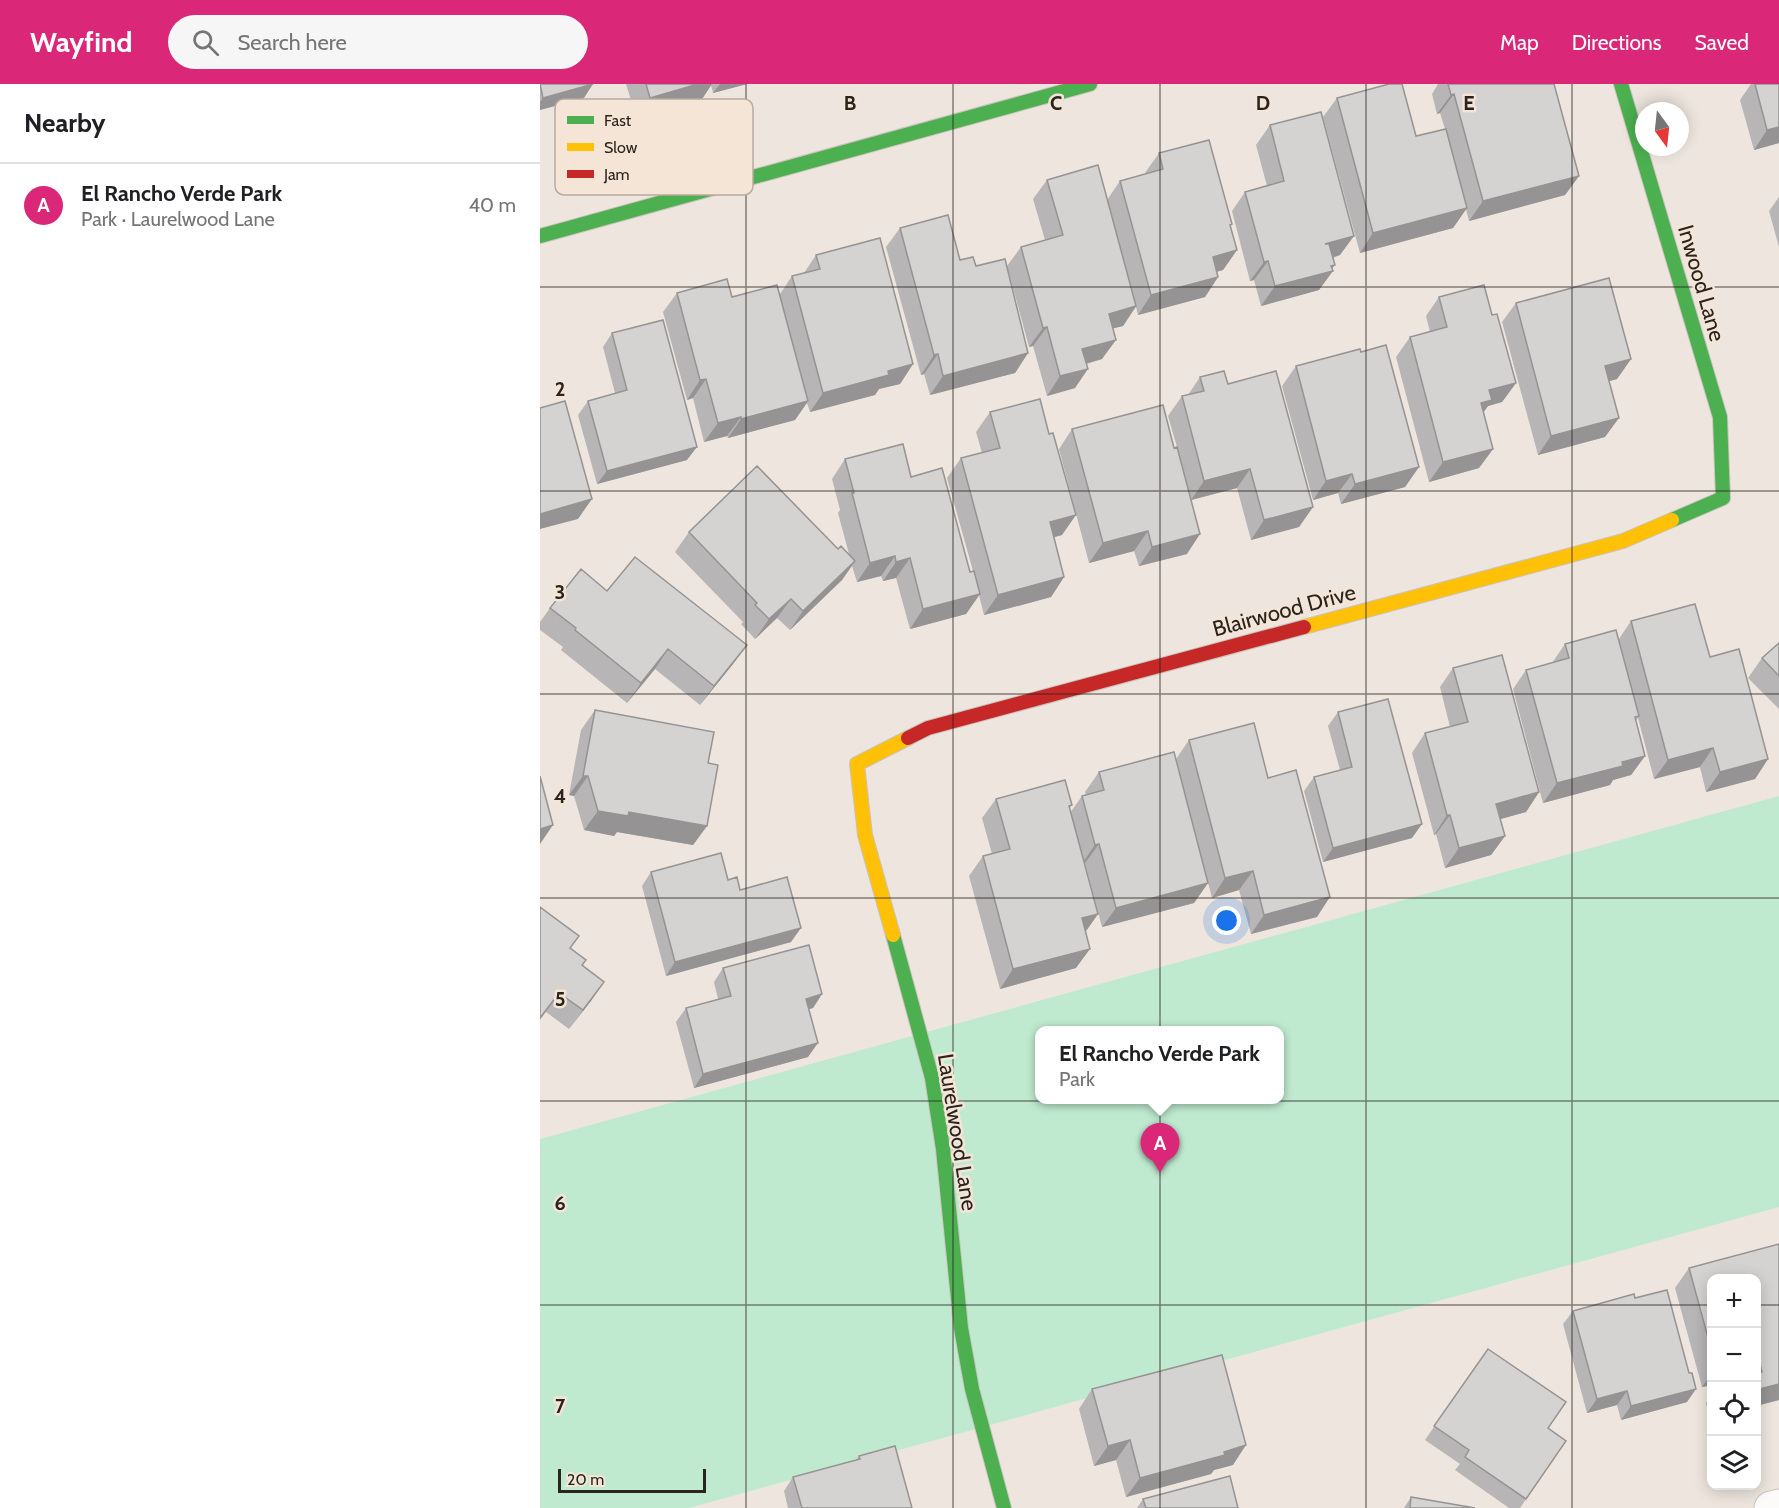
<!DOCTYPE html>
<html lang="en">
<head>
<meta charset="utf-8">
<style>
	body { margin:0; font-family:Cabin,sans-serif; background:#f6f6f6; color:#202124 }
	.controls { position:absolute; right:18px; bottom:18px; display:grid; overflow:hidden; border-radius:12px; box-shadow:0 3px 15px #0003 }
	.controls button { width:54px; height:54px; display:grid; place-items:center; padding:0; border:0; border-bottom:2px solid #e0e0e0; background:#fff; color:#202124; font:30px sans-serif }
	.compass { position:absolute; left:1095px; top:18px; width:54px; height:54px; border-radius:50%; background:#fff; box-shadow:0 3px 15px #0003; rotate:165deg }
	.scale { position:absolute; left:18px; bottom:15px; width:148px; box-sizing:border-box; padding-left:6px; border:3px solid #2a241f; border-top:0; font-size:16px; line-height:21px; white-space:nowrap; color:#2a241f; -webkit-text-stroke:4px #f5e5d7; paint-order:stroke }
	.you { position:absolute; left:687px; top:837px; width:21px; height:21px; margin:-15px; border:4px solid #fff; border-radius:50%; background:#1a73e8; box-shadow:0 0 0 9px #1a73e833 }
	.badge { display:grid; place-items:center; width:39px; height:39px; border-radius:50%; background:#db2777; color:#fff; font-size:20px; font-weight:700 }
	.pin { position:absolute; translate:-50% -50px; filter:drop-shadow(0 2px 3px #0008) }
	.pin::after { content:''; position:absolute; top:32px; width:21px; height:18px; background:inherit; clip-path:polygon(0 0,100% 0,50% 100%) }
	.popup { position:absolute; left:495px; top:942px; width:249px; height:78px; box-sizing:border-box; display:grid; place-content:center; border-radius:12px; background:#fff; filter:drop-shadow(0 2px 4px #0005); font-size:20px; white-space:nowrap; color:#757577 }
	.popup b { font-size:22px; color:#202124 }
	.popup::after { content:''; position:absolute; left:50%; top:100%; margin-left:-12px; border:12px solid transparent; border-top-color:#fff }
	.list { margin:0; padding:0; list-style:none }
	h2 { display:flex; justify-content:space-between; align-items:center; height:78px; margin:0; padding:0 24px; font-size:26px }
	h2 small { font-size:20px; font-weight:400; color:#757577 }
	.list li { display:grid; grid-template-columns:39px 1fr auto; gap:18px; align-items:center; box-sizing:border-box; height:84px; padding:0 24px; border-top:2px solid #e0e0e0 }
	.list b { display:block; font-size:22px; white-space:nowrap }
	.list p { margin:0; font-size:20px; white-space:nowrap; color:#757577 }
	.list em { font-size:20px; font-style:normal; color:#757577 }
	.icon { flex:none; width:33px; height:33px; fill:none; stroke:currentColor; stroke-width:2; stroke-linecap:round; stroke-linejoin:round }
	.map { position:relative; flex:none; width:1239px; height:1424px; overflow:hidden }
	header { display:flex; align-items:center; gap:36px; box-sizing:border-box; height:84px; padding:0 30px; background:#db2777; color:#fff }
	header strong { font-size:28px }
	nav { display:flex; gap:33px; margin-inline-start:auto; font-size:21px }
	.search { width:420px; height:54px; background:#f6f6f6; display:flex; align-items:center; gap:15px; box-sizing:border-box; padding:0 21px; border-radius:33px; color:#757577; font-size:22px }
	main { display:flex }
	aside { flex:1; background:#fff }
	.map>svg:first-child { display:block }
</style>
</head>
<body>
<header>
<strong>Wayfind</strong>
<div class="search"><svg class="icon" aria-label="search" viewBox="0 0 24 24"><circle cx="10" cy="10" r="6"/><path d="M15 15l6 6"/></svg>Search here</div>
<nav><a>Map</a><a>Directions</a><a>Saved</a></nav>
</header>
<main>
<aside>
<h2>Nearby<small></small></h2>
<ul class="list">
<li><span class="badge">A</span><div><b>El Rancho Verde Park</b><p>Park · Laurelwood Lane</p></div><em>40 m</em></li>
</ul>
</aside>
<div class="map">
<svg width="1239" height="1424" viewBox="0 0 1239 1424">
	<rect width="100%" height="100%" fill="#eee6de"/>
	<path fill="#bfead0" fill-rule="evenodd" d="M1239 712V1123L149 1424H0V1055ZM500 946H740V1016H500Z"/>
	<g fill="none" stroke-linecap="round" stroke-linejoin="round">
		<g stroke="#cac3bd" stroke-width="35">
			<path id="street" d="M1231 1424 1239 1422"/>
		</g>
		<g stroke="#cac3bd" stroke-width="16">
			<path id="fast" d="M1081 0 1180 333 1183 414 1132 436
				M0 152 550 0
				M353 851 392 994 403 1065 421 1244 432 1305 464 1424"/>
		</g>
		<g stroke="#cac3bd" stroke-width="16">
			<path id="slow" d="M764 543 1083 457 1132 436
				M353 851 325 751 317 680 368 654"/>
		</g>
		<g stroke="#cac3bd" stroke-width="16">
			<path id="jam" d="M368 654 388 644 764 543"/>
		</g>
		<use href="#street" stroke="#fcfbfa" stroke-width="33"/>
		<use href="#fast" stroke="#4caf50" stroke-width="14"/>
		<use href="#slow" stroke="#ffc107" stroke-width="14"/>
		<use href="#jam" stroke="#c62828" stroke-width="14"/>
	</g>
	<path fill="#b7b5b5" d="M0 0 44 14 0 26Z
		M86 0H207L173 9 171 1 162 15 96 33Z
		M898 0H1014L1039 92 1025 111 929 137 926 125 913 144 820 169 783 33 797 14 876 52 905 45 900 29 897 30 892 10Z
		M1211 0H1239V59L1214 66 1200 16Z
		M730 41 800 171 793 174 792 185 779 206 721 222 714 196 710 197 692 127 705 108 727 102 716 61Z
		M619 69 690 142 697 166 683 186 677 188 678 193 665 213 598 231 596 223 583 242 573 244 562 275 547 280 535 304 507 312 493 262 489 263 467 182 481 163 505 156 493 115 507 96 567 116 580 97 605 90V89Z
		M1239 113V163L1229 127Z
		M360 144 420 176 436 182 488 269 475 289 390 311 384 290 381 291 346 163Z
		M276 171 373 280 360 300 339 305 335 311 270 328 267 319 255 336 188 354 187 352 164 358 153 314 147 316 123 228 137 209 192 213 240 210 252 192 264 189Z
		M899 213 952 231 976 299 962 318 948 322 943 329 953 365 939 384 889 398 856 273 870 253 890 248 886 232Z
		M976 219 1091 275 1077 295 1069 297 1065 353 998 371 962 238Z
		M72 249 147 376 57 400 38 331 48 317 75 309 63 263Z
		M821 268 879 383 865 403 801 420 798 409 773 416 742 302 756 282Z
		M660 293 688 300 773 423 759 443 711 456 697 404 651 416 647 470 599 482 594 467 549 479 519 365 532 345 634 364 637 363 628 332 642 312 648 311Z
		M450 328 522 451 514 453 524 493 511 513 444 531 439 511 426 530 370 545 356 494 343 497 341 492 317 498 312 482 302 496 250 546 237 534 215 555 201 540 203 538 135 468 149 448 298 465 309 470 298 429 300 426 292 395 305 375 371 393 430 488 433 487 407 394 421 374 442 369 436 348Z
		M67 507 193 580 160 621 115 585 87 619 21 566 23 563 0 546V538L10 524Z
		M1091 537 1170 573 1228 675 1215 695 1166 708 1160 683 1114 695 1098 634 1096 637 1105 672 1091 691 1073 696 1070 701 1003 719 973 605 986 586 1012 579 1025 560 1079 555Z
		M1239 559V625L1208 594 1222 574Z
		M913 584 999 708 986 728 960 735 965 752 951 771 905 784 896 750 894 751 872 669 885 649 910 643 900 603Z
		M55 626 168 679 167 742 153 761 77 748 74 752 44 746 34 712 29 711 41 646Z
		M798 628 872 754 783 778 764 707 774 693 800 686 788 642Z
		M649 656 728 694 777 833 711 850 699 806 672 814 661 772 668 799 654 819 562 843 545 779 544 780 558 830 545 848 536 884 460 905 429 792 443 772 452 770 442 734 456 715 532 721 529 725 530 729 542 712 546 711 545 708 559 688 636 675Z
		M111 788 188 796 200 806 251 858 126 892 102 802Z
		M0 823 42 881 64 898 29 945 6 928 0 936Z
		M183 884 282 910 273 924 268 925V973L154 1004 136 938 146 924 178 915 174 898Z
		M1239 1160V1316L1216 1322V1194H1172V1301L1162 1303 1135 1204 1149 1184Z
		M1095 1214 1149 1289 1147 1318 1081 1336 1077 1321 1047 1329 1023 1240 1033 1227Z
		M948 1265 1008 1344 1026 1357 980 1424H969L915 1386 920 1380 885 1356Z
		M552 1305 693 1381 674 1386 671 1390 586 1413 576 1376 554 1382 539 1325Z
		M1172 1311V1334H1170L1166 1319Z
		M319 1372 372 1424H248L244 1407 253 1393 316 1376Z
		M871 1413 935 1424H864Z
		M603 1415 698 1424H597Z"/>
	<path fill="#959393" d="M53 0 44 14 0 26V18L3 14Z
		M158 0H172L162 15 96 33 110 14Z
		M180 0H207L173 9Z
		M914 10 900 29 897 30 911 11Z
		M1239 43V59L1214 66 1227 46Z
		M1039 92 1025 111 929 137 943 117Z
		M927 124 913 144 820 169 833 149Z
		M814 152 800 171 772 179 785 160Z
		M697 166 683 186 659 192 673 173Z
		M728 177 714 196 710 197 724 178Z
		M795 181 790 187H793L779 206 721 222 735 202Z
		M678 193 665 213 598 231 611 211Z
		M596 222 583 242 555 249 569 230Z
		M507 243 493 262 489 263 503 244Z
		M576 256 562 275 529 284 542 265Z
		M488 269 475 289 390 311 403 292Z
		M398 270 384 290 381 291 394 271Z
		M1091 275 1077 295 1051 302 1065 282Z
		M373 280 360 300 339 305 335 311 270 328 283 309 348 287Z
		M548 285 535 304 507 312 520 292Z
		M166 295 153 314 147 316 160 296Z
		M976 299 962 318 948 322 938 336 927 339 949 306Z
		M268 317 255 336 188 354 201 335Z
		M201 333 187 352 164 358 178 339Z
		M1079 334 1065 353 998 371 1011 352Z
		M157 363 147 376 57 400 67 387Z
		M953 365 939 384 889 398 903 378Z
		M879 383 865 403 801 420 815 400Z
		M710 385 697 404 651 416 664 397Z
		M812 390 798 409 773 416 786 397Z
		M52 415 38 435 0 445V430Z
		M773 423 759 443 711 456 724 436Z
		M536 431 522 451 496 458 510 438Z
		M608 447 594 467 549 479 563 459Z
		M660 450 647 470 599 482 612 463Z
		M355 472 341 492 317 498 330 479Z
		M370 474 356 494 343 497 356 478Z
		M315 477 302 496 250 546 263 527Z
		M524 493 511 513 444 531 458 511Z
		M440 510 426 530 370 545 383 525Z
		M251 515 237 534 215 555 229 535Z
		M207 561 193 580 160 621 174 602Z
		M128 565 115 585 87 619 101 599Z
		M1173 664 1160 683 1114 695 1128 676Z
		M1105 672 1091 691 1073 696 1070 701 1003 719 1017 699 1082 678Z
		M1228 675 1215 695 1166 708 1180 688Z
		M43 692H48L34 712 29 711Z
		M999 708 986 728 943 740 956 720Z
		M58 727 89 728 167 742 153 761 77 748 74 752 44 746Z
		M907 731H910L896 750 894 751Z
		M882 740 872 754 783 778 793 764Z
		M13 741 0 760V745Z
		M965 752 951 771 905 784 919 764Z
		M559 760 545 779 541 781 555 761Z
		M713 787 699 806 672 814 685 794Z
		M668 799 654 819 562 843 576 824Z
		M790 813 777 833 711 850 724 831Z
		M558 830 544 850 542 834Z
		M261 844 251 858 126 892 135 878Z
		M550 865 536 884 460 905 473 885Z
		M64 898 51 917 29 945 43 926Z
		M282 910 273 924 256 929 266 915Z
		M278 959 268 973 154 1004 163 990Z
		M1172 1289V1301L1162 1303Z
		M1239 1300V1316L1216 1322V1306Z
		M1156 1305 1147 1318 1081 1336 1091 1322Z
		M1087 1307 1077 1321 1047 1329 1057 1315Z
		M590 1356 576 1376 554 1382 568 1362Z
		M706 1361 693 1381 674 1386 671 1390 586 1413 600 1394Z"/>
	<path fill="#d5d2d2" stroke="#959393" stroke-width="1.5" d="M0 0H53L3 14Z
		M106 0H158L110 14Z
		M849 0H862L876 52 906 45 927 124 833 149 797 14Z
		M908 0H1014L1039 92 943 117 914 10 911 11Z
		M1215 0H1239V43L1227 46Z
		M781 28 814 152 785 160H789L795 181 791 182 793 187 735 202 728 177 724 178 705 108 744 97 730 41Z
		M669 56 692 140 690 141 697 166 673 173 678 193 611 211 580 97 623 85 619 69Z
		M558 81 596 222 569 230 576 256 542 265 548 285 520 292 507 243 503 244 481 163 523 151 507 96Z
		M408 131 420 176 433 173 436 182 465 175 488 269 403 292 398 270 394 271 360 144Z
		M340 154 373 280 348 287 349 291 283 309 252 192 280 185 276 171Z
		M1069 194 1091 275 1065 282 1079 334 1011 352 976 219Z
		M187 195 192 213 237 201 268 317 201 335V333L178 339 166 295 160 296 137 209Z
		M944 201 952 231 957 230 976 299 949 306 952 316 941 319 953 365 903 378 870 253 907 243 899 213Z
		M123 236 157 363 67 387 48 317 87 306 72 249Z
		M846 261 879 383 815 400 812 390 786 397 756 282 820 265 821 268Z
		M684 287 688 300 736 287 773 423 724 436 710 385 664 397 642 312 664 307 660 293Z
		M500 315 509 350 513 349 536 431 510 438 524 493 458 511 421 374 460 364 450 328Z
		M25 317 52 415 0 430V324Z
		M623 321 634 364 637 363 660 450 612 463 608 447 563 459 532 345Z
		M363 360 371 393 402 384 430 488 434 487 440 510 383 525 370 474 356 478 355 472 330 479 312 409H314L305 375Z
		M217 382 298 465 301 462 315 477 263 527 251 515 229 535 215 521 217 519 149 448Z
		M95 473 207 561 174 602 128 565 101 599 35 546 36 544 10 524 41 485 67 507Z
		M1155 520 1170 573 1199 565 1228 675 1180 688 1173 664 1128 676 1091 537Z
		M1076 546 1099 632 1095 633 1105 672 1082 678 1083 682 1017 699 986 586 1029 574 1025 560Z
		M1239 559V592L1222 574Z
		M962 571 999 708 956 720 965 752 919 764 910 731H907L885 649 928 638 913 584Z
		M848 615 882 740 793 764 774 693 812 683 798 628Z
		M55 626 174 648 168 679 178 681 167 742 89 728 88 732 58 727 48 692H43Z
		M714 639 728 694 756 686 790 813 724 831 713 787 685 794 649 656Z
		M634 668 668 799 576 824 559 760 555 761 542 712 564 706 559 688Z
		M0 692 13 741 0 745Z
		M525 696 532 721 529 722 558 830 542 834 550 865 473 885 443 772 470 765 456 715Z
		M181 769 188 796 197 793 200 806 247 793 261 844 135 878 111 788Z
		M0 823 39 852 30 864 46 876 42 881 64 898 43 926 19 909 0 934Z
		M269 861 282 910 266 915 278 959 163 990 146 924 191 912 183 884Z
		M1239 1160V1300L1216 1306V1290L1222 1288 1218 1272 1216 1273V1194H1172V1268L1149 1184Z
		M1127 1206 1149 1289H1152L1156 1305 1091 1322 1087 1307 1057 1315 1033 1227 1094 1210 1095 1214Z
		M948 1265 1026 1318 1008 1344 1026 1357 986 1415 925 1373 929 1366 894 1342Z
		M682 1271 706 1361 684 1368 685 1371 600 1394 590 1356 568 1362 552 1305Z
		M355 1362 372 1424H262L253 1393 320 1375 319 1372Z
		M690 1392 698 1424H606L603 1415Z
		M871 1413 935 1424H870Z"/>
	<path fill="none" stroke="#2a241f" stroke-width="1.5" stroke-opacity="0.55" d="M206 0V1424M413 0V1424M620 0V1424M826 0V1424M1032 0V1424M0 203H1239M0 407H1239M0 610H1239M0 814H1239M0 1017H1239M0 1221H1172M1216 1221H1239"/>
	<g text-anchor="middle" stroke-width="5" stroke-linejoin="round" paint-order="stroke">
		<g font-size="22" fill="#2a241f" stroke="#f5e5d7">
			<text transform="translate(1162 199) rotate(74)" y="8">Inwood Lane</text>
			<text transform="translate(744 526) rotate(-15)" y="8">Blairwood Drive</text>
			<text transform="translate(418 1048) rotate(81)" y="8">Laurelwood Lane</text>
		</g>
	</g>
	<rect x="15" y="15" width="198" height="96" rx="9" fill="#f5e5d7" stroke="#b8aba0" stroke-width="1.5"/>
	<rect x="27" y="32" width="27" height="8" fill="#4caf50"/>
	<rect x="27" y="59" width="27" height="8" fill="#ffc107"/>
	<rect x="27" y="86" width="27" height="8" fill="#c62828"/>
	<g font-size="16" fill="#2a241f">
		<text x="64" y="42">Fast</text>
		<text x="64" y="69">Slow</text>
		<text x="64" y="96">Jam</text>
	</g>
	<g font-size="20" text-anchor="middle" font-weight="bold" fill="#2a241f" stroke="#f5e5d7" stroke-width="5" stroke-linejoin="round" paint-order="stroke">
		<text x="310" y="26">B</text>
		<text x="516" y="26">C</text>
		<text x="723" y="26">D</text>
		<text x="929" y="26">E</text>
		<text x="20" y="312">2</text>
		<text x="20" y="515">3</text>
		<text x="20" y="719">4</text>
		<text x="20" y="922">5</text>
		<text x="20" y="1126">6</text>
		<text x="20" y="1329">7</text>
	</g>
</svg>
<div class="controls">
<button>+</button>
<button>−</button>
<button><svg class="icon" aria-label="locate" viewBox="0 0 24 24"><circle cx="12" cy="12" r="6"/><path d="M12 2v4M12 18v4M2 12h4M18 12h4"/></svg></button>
<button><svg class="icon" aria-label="layers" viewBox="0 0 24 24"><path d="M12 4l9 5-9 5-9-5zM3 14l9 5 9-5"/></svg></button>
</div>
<svg class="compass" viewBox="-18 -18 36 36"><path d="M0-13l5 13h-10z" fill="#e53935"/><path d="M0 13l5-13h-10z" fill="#757577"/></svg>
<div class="scale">20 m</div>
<div class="you"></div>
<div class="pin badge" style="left:620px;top:1089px">A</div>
<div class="popup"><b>El Rancho Verde Park</b>Park</div>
</div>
</main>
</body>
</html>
